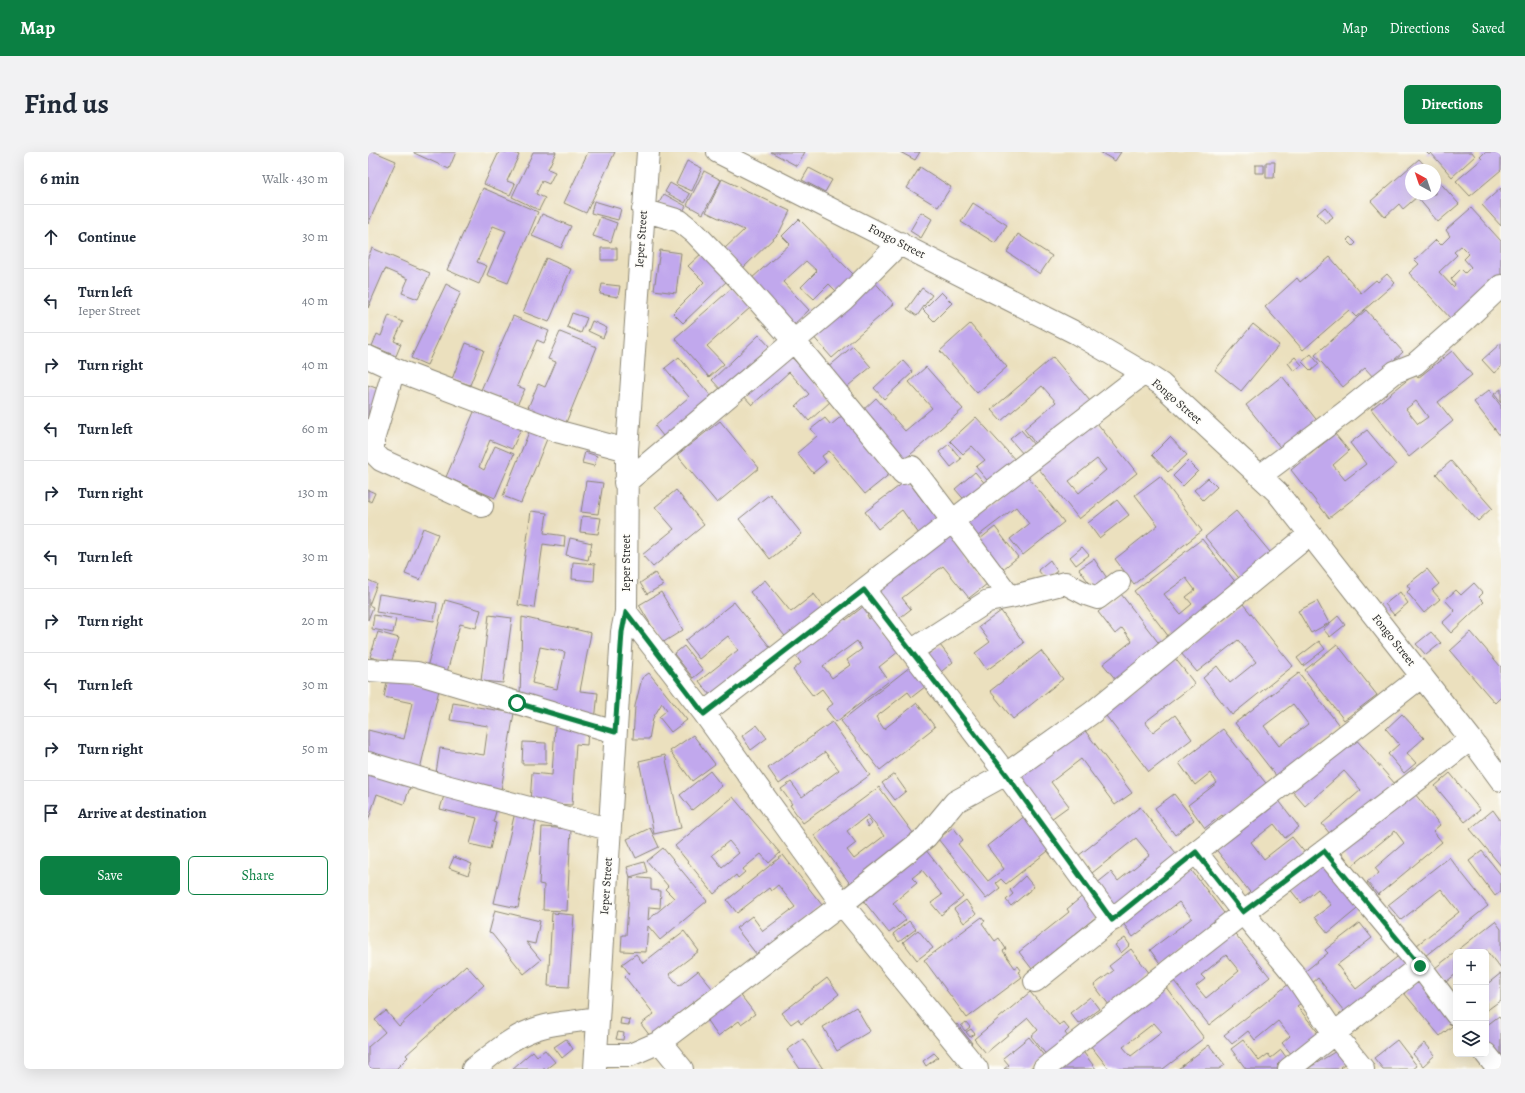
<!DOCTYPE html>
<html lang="en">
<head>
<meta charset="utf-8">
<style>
	body { margin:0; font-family:Alegreya,serif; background:#f2f2f3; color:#1f2937 }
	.controls { position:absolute; right:12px; bottom:12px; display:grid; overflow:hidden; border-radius:6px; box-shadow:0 4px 16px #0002 }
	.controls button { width:36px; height:36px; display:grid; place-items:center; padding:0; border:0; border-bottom:1px solid #e0e1e3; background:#fff; color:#1f2937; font:20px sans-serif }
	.compass { position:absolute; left:1037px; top:12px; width:36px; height:36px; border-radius:50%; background:#fff; box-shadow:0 4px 16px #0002; rotate:320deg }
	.stop { position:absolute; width:12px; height:12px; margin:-9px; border:3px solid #0b8043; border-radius:50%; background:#fff }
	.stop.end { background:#0b8043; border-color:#fff; box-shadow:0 1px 4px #0008 }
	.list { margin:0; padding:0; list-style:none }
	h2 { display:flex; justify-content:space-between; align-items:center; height:52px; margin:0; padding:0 16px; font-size:17px }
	h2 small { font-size:13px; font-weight:400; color:#747a83 }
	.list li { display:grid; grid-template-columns:26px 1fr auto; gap:12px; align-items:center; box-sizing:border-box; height:64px; padding:0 16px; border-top:1px solid #e0e1e3 }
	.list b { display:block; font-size:15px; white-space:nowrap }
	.list p { margin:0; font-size:13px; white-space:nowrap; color:#747a83 }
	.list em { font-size:13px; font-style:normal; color:#747a83 }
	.actions { display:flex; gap:8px; padding:12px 16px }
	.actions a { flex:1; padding:9px 0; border:1px solid #0b8043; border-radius:6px; text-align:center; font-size:14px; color:#0b8043 }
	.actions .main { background:#0b8043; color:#fff }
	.icon { flex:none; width:22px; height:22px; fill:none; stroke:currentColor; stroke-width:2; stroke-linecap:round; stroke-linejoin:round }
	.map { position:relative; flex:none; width:1133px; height:917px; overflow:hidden; border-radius:6px }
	header { display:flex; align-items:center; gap:24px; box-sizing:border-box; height:56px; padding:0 20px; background:#0b8043; color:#fff }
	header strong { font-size:19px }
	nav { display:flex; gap:22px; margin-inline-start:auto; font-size:14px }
	.intro { display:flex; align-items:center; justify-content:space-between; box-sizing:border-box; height:96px; padding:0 24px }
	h1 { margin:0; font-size:28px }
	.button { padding:10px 18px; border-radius:6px; background:#0b8043; color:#fff; font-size:14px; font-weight:700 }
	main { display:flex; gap:24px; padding:0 24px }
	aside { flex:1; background:#fff; border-radius:6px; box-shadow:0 4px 16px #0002 }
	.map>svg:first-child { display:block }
</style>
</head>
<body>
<header>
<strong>Map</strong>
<nav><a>Map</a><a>Directions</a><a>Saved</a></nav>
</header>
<div class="intro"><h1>Find us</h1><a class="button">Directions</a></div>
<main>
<aside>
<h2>6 min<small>Walk · 430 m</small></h2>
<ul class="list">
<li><svg class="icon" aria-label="ahead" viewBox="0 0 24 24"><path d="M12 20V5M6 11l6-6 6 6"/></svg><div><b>Continue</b></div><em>30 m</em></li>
<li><svg class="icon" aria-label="left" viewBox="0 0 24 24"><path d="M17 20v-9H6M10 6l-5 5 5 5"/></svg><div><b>Turn left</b><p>Ieper Street</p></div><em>40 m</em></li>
<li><svg class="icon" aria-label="right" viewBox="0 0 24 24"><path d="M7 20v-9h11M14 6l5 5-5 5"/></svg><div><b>Turn right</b></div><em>40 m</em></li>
<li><svg class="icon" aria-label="left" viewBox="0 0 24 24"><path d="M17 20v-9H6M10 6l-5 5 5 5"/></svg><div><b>Turn left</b></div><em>60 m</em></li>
<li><svg class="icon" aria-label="right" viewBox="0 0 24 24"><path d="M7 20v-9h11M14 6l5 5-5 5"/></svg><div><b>Turn right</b></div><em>130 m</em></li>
<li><svg class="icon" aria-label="left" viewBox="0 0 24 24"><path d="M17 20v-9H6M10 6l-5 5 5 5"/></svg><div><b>Turn left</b></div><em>30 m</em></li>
<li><svg class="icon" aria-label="right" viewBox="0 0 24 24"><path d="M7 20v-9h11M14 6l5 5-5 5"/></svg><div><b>Turn right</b></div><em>20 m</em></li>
<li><svg class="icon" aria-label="left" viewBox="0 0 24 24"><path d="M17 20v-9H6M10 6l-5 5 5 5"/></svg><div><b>Turn left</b></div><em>30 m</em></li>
<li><svg class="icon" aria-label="right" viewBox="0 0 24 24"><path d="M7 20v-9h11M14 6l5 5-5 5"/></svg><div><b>Turn right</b></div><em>50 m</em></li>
<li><svg class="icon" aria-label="arrive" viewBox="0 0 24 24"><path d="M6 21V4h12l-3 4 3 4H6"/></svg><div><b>Arrive at destination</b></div></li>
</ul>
<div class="actions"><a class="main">Save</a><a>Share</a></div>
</aside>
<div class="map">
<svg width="1133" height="917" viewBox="0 0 1133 917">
	<rect width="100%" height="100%" fill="#fdfcf7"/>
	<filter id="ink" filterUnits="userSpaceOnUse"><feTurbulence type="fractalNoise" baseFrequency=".025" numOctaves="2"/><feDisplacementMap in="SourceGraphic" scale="8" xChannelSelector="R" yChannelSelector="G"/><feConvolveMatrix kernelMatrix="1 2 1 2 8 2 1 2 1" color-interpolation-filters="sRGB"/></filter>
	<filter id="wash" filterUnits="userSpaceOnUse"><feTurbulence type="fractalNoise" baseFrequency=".012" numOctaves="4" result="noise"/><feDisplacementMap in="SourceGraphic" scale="16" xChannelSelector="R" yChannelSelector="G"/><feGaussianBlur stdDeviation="0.9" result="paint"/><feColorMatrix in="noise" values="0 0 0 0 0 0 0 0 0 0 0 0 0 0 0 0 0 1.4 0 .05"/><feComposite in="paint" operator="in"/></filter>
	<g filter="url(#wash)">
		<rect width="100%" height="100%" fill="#ebe0be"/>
		<g id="blocks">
			<path fill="#c1a8ed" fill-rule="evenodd" d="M0 0H7L28 9 0 72Z
				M46 0H88L81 17 46 1Z
				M131 0H145L151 3 139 29 147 32 142 43 116 32Z
				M165 0H188L180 17 187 20 181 32 174 29 168 42 177 46 171 58 144 45Z
				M220 0H247L218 61 196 51Z
				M403 0H437L429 14Z
				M532 0H552L547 8Z
				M732 0H753L747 9Z
				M1058 0H1104L1107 4 1084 25 1063 1 1061 3Z
				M1117 0H1133V18L1102 44 1088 29 1114 7 1112 5Z
				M1051 7 1061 18H1043V42H1067V25L1091 52 1070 70 1049 45 1035 57 1031 52 1017 65 1003 49Z
				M319 9 334 16 324 39 308 32Z
				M898 10H907L906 26H898Z
				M887 13H896V21H887Z
				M552 15 583 35 570 55 539 36Z
				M441 16 464 28 457 40 434 28Z
				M336 19 353 28 335 62 319 53Z
				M354 27 422 59 411 81 373 118 355 98 376 78 338 60Z
				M302 31 322 42 317 51 297 40Z
				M115 36 170 60 140 131 119 123 138 79 125 74 109 110 119 114 111 132 79 118Z
				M1133 36V74L1114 53Z
				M296 42 318 54 313 63 291 51Z
				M226 49 253 57 250 68 223 61Z
				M605 51 639 73 627 91 593 70Z
				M957 55 965 65 957 71 949 62Z
				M1103 56 1133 89V128L1083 167 1041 121 1051 112 1047 108 1068 88 1073 93 1082 84 1078 78ZM1093 94 1101 102 1096 107 1103 115 1097 121 1093 117 1083 127 1087 133 1085 135 1071 120 1089 103 1086 100Z
				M553 60 564 67 553 86 542 79Z
				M174 62 203 74 193 96 164 84Z
				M232 65 249 71 243 90 225 84Z
				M431 67 485 122 468 139 461 132 446 147 433 135 449 119 438 109 415 130 441 158 422 176 383 127 422 92 414 84Z
				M650 82 684 104 672 122 639 100Z
				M982 85 988 91 985 94 979 88Z
				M4 96 62 121 50 147 34 141 40 127 17 117 0 156V105Z
				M233 96H249V108H233Z
				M292 98 313 101 308 141 286 138Z
				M335 100 361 127 315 171 305 161 336 130 320 114Z
				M962 105 993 141 1008 128 1010 130 1019 122 1027 131 988 165 981 158 935 198 897 155 929 126 932 130Z
				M178 106 203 117 181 170 155 160Z
				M504 127 526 152 464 206 443 182Z
				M78 132 93 140 59 213 43 206Z
				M234 132 252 134 250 145 232 142Z
				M364 136 382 156 339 194 356 212 341 225 307 186Z
				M554 136 564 143 549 164 539 157Z
				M573 140 584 151 566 169 555 158Z
				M998 158 1035 200 1006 226 997 216 975 235 947 203Z
				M204 161 219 166 213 181 199 175Z
				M21 163 35 170 26 189 33 192 28 204 4 194 9 182 13 184Z
				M145 164 181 179 176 191 169 188 149 234 157 237 149 253 113 238Z
				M224 169 239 176 235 186 220 179Z
				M602 172 639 215 609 241 572 199Z
				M885 172 911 193 873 239 847 218Z
				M192 180 229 195 197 273 159 258 170 232 177 235 188 210 180 207Z
				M391 183 402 195 355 240 344 228Z
				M98 191 116 198 102 233 84 227Z
				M1133 191V215L1126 221 1114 208Z
				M485 194 503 215 475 238 458 217Z
				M1084 199 1104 223 1070 250 1085 269 1041 305 1003 257 1047 222 1050 226ZM1048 249 1060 265 1050 272 1038 257Z
				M420 201 463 249 441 269 428 254 441 242 421 220 384 253 374 242Z
				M943 202 951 212 943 219 934 210Z
				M311 205 347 249 299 289 287 274 321 245 297 216Z
				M685 205 722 249 669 294 656 277 688 250 674 234 633 269 623 258Z
				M927 205 934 213 926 219 920 211Z
				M535 209 545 220 516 247 506 236Z
				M558 215 595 257 535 309 493 260 508 246 537 279 564 256 541 230Z
				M914 224 951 271 915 299 878 253Z
				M0 233 13 238 0 270Z
				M1133 237V251L1126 242Z
				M1121 238 1133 254V285L1106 250Z
				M109 253 155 272 144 297 122 288 111 315 116 318 127 294 146 302 127 346 78 325Z
				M476 262 523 321 497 342 461 299 454 304 458 310 445 321 429 301 449 284 443 277 457 266 463 273Z
				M608 265 650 311 624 334 608 315 617 308 604 294 595 302 582 289Z
				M725 266 769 321 711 367 667 312ZM729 307 738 318 711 341 701 329Z
				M352 269 391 316 349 351 309 303Z
				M163 275 181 282 153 351 135 344Z
				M653 278 667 294 656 303 642 287Z
				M999 278 1028 313 961 366 923 318 967 282 981 299 965 313 977 328 998 312 982 291Z
				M802 285 819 303 800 320 784 303Z
				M581 292 593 307 583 315 571 300Z
				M217 300 229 304 226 314 214 311Z
				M820 309 830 319 815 334 805 324Z
				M1083 309 1124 356 1110 369 1068 322Z
				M607 320 620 335 600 352 587 337Z
				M658 322 696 370 655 403 642 387 661 372 648 355 610 384 598 369Z
				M792 324 834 379 766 432 747 407 790 373 767 343Z
				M840 326 849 335 835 348 826 338Z
				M539 328 569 367 551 382 534 358 510 377 497 360Z
				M218 329 235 331 230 362 213 360Z
				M0 338 7 341 3 350 0 348Z
				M308 338 336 373 285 415 274 403 306 377 287 355Z
				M402 342 434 382 402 407 371 367Z
				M749 348 761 363 731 386 720 371Z
				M163 359 179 361 176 381 197 384 196 395 175 392 166 456 150 453Z
				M868 359 906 405 875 431 837 385Z
				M214 364 233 366 230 382 212 380Z
				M627 375 650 405 635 417 612 387Z
				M55 376 70 382 52 428 37 422Z
				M581 382 619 432 601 446 575 414 534 446 543 457 525 471 504 443Z
				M202 386 224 391 220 408 198 403Z
				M834 387 872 436 804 489 766 439ZM818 426 827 438 818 445 824 452 812 462 796 442Z
				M714 395 721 403 708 413 702 405Z
				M726 407 739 426 725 436 711 417Z
				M682 408 689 419 678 428 670 418Z
				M205 410 227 412 226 429 204 427Z
				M1059 417 1071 432 1064 438 1072 447 1056 461 1039 440 1042 437 1039 433Z
				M287 421 295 433 279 442 272 431Z
				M0 428 9 432 1 453 5 455 0 468Z
				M397 428 423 460 446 442 458 458 420 488 382 440Z
				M1106 431 1115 441 1111 445 1116 450 1083 481 1074 471 1087 459 1077 448 1088 438 1093 443Z
				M293 440 315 478 294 491 271 453Z
				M1032 440 1040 451 1026 463 1017 452Z
				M11 442 69 451 66 469 8 460Z
				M753 442 793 494 749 529 735 512 764 489 754 476 747 482 730 460Z
				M77 448 113 458 108 476 92 472 78 524 58 519Z
				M949 449 961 471 943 481 930 459Z
				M366 450 406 500 346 548 331 529 370 498 360 484 331 507 317 489Z
				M501 450 507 457 499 463 501 467 509 461 520 475 514 480 530 500 511 515 521 529 468 570 458 557 465 552 454 537 445 544 425 518 433 511 428 504 477 466 478 468ZM489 489 494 497 479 508 482 513 464 526 455 514Z
				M875 452 925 514 864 563 835 526 849 514 862 531 888 510 870 488 829 520 813 501Z
				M633 459 656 491 619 518 607 501 622 490 611 475Z
				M6 463 28 467 25 481 4 477Z
				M121 463 144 466 135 531 113 529Z
				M970 464 977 473 962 485 955 477Z
				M154 465 223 481 212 539 230 541 227 569 152 547ZM172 495 197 500 189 537 164 531Z
				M10 480 31 486 23 511 2 505Z
				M1063 480 1073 491 1058 503 1048 492Z
				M1103 480 1133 515V545L1127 551 1082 499Z
				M951 489 957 497 935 514 929 506Z
				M969 492 1009 543 976 568 937 518Z
				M572 493 585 510 568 524 554 507Z
				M316 494 335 518 325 526 306 502Z
				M673 499 695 527 645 567 622 539Z
				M806 505 827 532 777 570 785 580 807 563 824 587 781 620 735 560Z
				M547 511 562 531 544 545 540 540 508 565 516 577 549 551 567 575 512 618 473 569Z
				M281 521 319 568 303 580 291 565 299 558 294 551 285 566 281 587H265L267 554 274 526Z
				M931 521 973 576 909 625 867 571ZM925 552 940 572 911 594 896 574Z
				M20 526 71 538 52 617 0 605V578L36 587 44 551 16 545Z
				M85 551 146 561 133 638 67 627 72 596 116 603 120 574 82 568Z
				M1034 562 1056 586 1039 601 1048 611 1036 621 1020 602 1031 592 1018 577Z
				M464 570 502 623 435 671 422 653 424 652 413 637 423 630 434 645 471 618 457 600 411 632 400 616Z
				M389 573 399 586 383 598 374 584Z
				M187 574 220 576 219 593 208 592 204 653 162 651 164 621 184 623Z
				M715 576 764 641 747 653 713 607 683 630 701 654 683 667 651 624Z
				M855 577 901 635 858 668 854 663 837 676 820 653 849 631 842 621 827 633 811 611Z
				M325 583 347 612 324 629 302 599Z
				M986 585 1028 633 966 687 954 672 993 638 976 619 937 654 924 639Z
				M155 590 178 591V612H154Z
				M297 603 313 676 286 682 271 609Z
				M0 619 43 633 36 652 9 642 0 669Z
				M342 619 354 634 324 658 312 643Z
				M1082 621 1112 658 1097 670 1067 634Z
				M526 622 538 639 527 648 514 631Z
				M511 635 548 685 483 733 446 683ZM500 663 516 684 486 707 479 698 488 691 479 679Z
				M1043 637 1072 673 1065 679 1074 690 1010 743 999 730 1011 721 1007 716 1036 691 1027 679 984 714 970 696Z
				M77 640 130 653 125 670 128 671 122 697 102 692 109 666 72 657Z
				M806 642 826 668 807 683 787 656Z
				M365 645 412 701 401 711 393 702 375 717 377 720 370 726 368 723 346 742 307 694ZM361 689 371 701 354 715 344 703Z
				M909 646 931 675 917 686 906 672 883 690 896 707 924 685 938 702 885 744 846 695Z
				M772 655 811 705 746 756 728 732 743 720 750 729 782 703 768 686 724 721 710 704Z
				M1125 658 1133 669V714L1102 677Z
				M147 660 169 664 150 756 126 751Z
				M658 663 684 696 638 732 633 727 628 731 632 736 618 747 570 687 585 675 595 688 590 692 620 729 636 717 619 694Z
				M501 667 504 672 500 675 497 670Z
				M174 675 203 677 199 759 175 758 176 733 171 732Z
				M282 676 291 695 268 706 259 687Z
				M295 696 339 749 292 788 280 774 278 800 253 799 254 783H258L262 725 283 727V738L293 739 292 756 281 755 280 768 306 746 297 737 300 734 279 709Z
				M557 697 595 745 573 763 563 751 574 743 554 718 544 726 549 731 525 751 538 768 521 781 494 747Z
				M1114 699 1133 723V739L1127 744 1101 709Z
				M415 703 454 753 389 803 368 776 384 764 395 779 427 755 410 733 403 739 401 736 369 761 359 748Z
				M86 705 104 712 100 723 81 716Z
				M1081 705 1120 754 1057 804 1049 793 1091 760 1073 737 1033 768 1020 753Z
				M956 707 994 753 960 781 947 765 963 753 950 737 933 751 921 736Z
				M276 710 279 720 262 725 259 715Z
				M821 715 859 765 794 814 782 798 824 766 811 750 765 785 752 767Z
				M657 724 666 735 643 754 638 748 645 742 642 738Z
				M717 742 733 761 664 817 651 800 701 760 699 757Z
				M598 748 608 762 596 771 586 757Z
				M127 758 172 769 167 792 158 790 173 808 156 822 124 782 121 781Z
				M184 761 206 763 201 835 180 834Z
				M614 765 617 769 614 771 627 789 631 786 638 797 635 799 647 816 650 814 653 818 650 820 654 825 599 866 556 808Z
				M541 769 548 777 531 790 525 782Z
				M1127 769 1133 777V817L1118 798 1116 800H1088V822L1078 830 1067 816Z
				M992 771 1004 786 969 813 988 837 1033 802 1043 814 979 863 950 826 943 832 935 821 960 801 957 798Z
				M550 778 565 796 549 808 535 790Z
				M864 778 902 825 841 873 802 824ZM858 803 871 819 838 846 828 834 837 827 833 823Z
				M316 779 331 799 301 822 311 834 330 819 344 836 282 884 273 872 286 862 257 825 261 821 254 812 268 802 275 811Z
				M757 786 762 793 753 801 747 793Z
				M763 797 782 822 741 853 726 833 745 819 741 814Z
				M98 813 116 833 38 903 40 905 28 917H0V895L17 880 7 868 18 859 31 874Z
				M1133 821V848L1118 859V833Z
				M459 826 471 842 433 872 430 867 423 872 414 861Z
				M1051 827 1088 871 1072 884 1036 841Z
				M794 830 836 886 795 917H741L718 888ZM786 871 794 880 763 904 755 895Z
				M922 831 936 849 929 854 952 883 925 904 914 891 922 884 910 869 887 888 880 879 864 892 856 883Z
				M662 840 691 873 695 870 701 877 697 881 701 886 680 905 663 884 670 878 660 866 618 901 606 887Z
				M371 841 387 862 373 872 371 869 350 884 337 866Z
				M722 845 731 857 711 872 702 861Z
				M488 855 502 879 469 899 455 875Z
				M1131 864 1133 867V915L1118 896V874Z
				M253 866 262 868 261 873 252 872Z
				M598 870 602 875 597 879 593 874Z
				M589 872 604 891 596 898 581 878Z
				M603 877 607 882 602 885 598 880Z
				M250 880 256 881 255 888 248 887Z
				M661 885 677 905 661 917H636L641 913 635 906Z
				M198 887 205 897 194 906 186 895Z
				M435 887 455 917H432L419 898Z
				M875 888 891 909 900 902 903 906 913 898 918 905 909 913 911 915 909 917H878L863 897Z
				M1029 888 1049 914 1045 917H1015L1006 906Z
				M1057 891 1067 903 1055 914 1045 902Z
				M841 893 857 913 851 917H810Z
				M973 896 981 909 972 915 974 917H939Z
				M713 897 728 917H688Z
				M177 898 187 910 178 917H144L165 899 169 904Z
				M566 901 570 905 558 914 555 909Z"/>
		</g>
	</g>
	<g filter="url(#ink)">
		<use href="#blocks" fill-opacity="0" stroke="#8b8674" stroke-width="1"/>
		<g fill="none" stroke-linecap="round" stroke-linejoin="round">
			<g stroke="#8b8674" stroke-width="24">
				<path id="minor" d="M350 0 708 181 776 221 793 232 909 340 1103 587 1133 628
					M275 58 312 69 327 81 371 127 426 189 535 321 544 315 642 445
					M0 205 26 217 192 280 259 298
					M26 217 5 288V300L13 308 114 354
					M892 324 976 261 1027 220 1047 212 1097 168 1133 134
					M257 331 476 147 532 91
					M496 438 638 622 744 768
					M258 460 336 561 474 752 609 917
					M543 499 620 449 642 445 697 431 718 442 730 446 751 430
					M0 518 49 521 247 580
					M336 561 776 221
					M0 611 70 632 241 677
					M956 699 1052 814 1088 862
					M828 700 875 761 925 821 966 881 995 917
					M667 829 828 700 1054 524
					M292 890 314 917
					M1118 902 1130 917
					M228 903H262L292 890 474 752 558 685 587 650 638 622 725 560 942 382
					M105 917C123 904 141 887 162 879 182 870 208 870 229 866
					M227 917 254 480 258 460 259 298 280 0
					M676 917 875 761 1103 587
					M921 917 1052 814"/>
			</g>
			<use href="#minor" stroke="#fff" stroke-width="22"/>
		</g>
	</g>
	<g fill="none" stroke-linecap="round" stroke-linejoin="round" filter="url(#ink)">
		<path stroke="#0b8043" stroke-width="5" d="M149 551 247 580 254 480 258 460 336 562 496 438 638 622 744 768 828 700 875 760 956 699 1052 814"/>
	</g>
	<g text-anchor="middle" stroke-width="3" stroke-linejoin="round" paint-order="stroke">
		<g font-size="12" fill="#2b2b2b" stroke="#fdfcf7">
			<text transform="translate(273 87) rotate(-86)" y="4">Ieper Street</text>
			<text transform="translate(529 89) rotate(27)" y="4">Fongo Street</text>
			<text transform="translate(809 249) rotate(41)" y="4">Fongo Street</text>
			<text transform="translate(258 411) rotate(-90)" y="4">Ieper Street</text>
			<text transform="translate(1026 488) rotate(52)" y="4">Fongo Street</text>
			<text transform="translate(238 734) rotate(-86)" y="4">Ieper Street</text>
		</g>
	</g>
</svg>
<div class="controls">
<button>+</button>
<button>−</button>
<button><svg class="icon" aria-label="layers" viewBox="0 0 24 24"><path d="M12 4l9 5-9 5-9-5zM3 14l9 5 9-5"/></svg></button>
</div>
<svg class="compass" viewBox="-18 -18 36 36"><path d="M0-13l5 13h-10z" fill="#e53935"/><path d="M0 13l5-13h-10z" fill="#747a83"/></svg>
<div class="stop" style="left:149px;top:551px"></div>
<div class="stop end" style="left:1052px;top:814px"></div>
</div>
</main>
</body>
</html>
